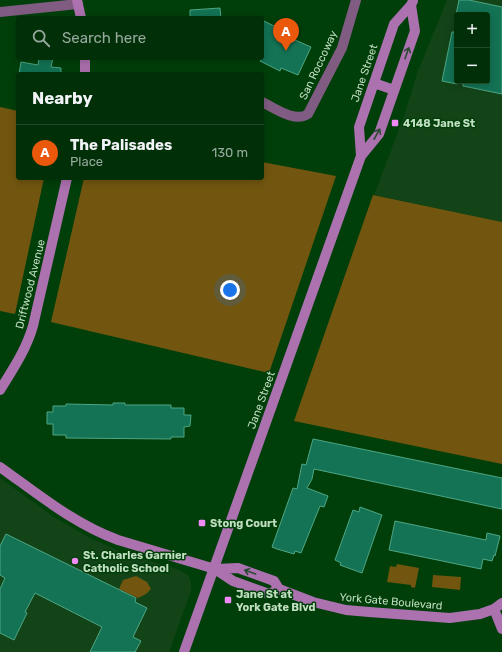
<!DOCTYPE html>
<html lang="en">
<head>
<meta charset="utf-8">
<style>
	body { margin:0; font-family:Rubik,sans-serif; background:#0e3b16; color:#f1f3f6 }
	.controls { position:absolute; right:12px; top:12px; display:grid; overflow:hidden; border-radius:4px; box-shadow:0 2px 10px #0003 }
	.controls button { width:36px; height:36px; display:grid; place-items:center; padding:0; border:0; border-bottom:1px solid #224a29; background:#002f08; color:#f1f3f6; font:20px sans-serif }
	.you { position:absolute; left:230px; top:290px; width:14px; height:14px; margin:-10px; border:3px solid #fff; border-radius:50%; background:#1a73e8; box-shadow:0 0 0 6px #1a73e833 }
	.badge { display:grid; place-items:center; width:26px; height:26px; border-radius:50%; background:#ea580c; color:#fff; font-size:13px; font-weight:700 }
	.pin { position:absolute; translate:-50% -33px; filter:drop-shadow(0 1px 2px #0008) }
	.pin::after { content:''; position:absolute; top:21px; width:14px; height:12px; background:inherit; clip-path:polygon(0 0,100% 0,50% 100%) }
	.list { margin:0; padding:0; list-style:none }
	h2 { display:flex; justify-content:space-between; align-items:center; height:52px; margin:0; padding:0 16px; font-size:17px }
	h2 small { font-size:13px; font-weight:400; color:#95a99c }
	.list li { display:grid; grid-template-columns:26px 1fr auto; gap:12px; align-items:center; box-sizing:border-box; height:56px; padding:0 16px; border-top:1px solid #224a29 }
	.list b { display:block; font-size:15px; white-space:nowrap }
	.list p { margin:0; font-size:13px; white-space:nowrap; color:#95a99c }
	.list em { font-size:13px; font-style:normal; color:#95a99c }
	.icon { flex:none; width:22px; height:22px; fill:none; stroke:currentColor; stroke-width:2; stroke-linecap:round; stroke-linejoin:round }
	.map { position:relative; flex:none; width:502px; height:652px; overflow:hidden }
	.search { position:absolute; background:#002f08; box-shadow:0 2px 10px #0003; left:16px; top:16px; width:248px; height:44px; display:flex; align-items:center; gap:10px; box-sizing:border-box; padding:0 14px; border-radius:4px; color:#95a99c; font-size:15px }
	.panel { position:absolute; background:#002f08; box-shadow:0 2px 10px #0003; left:16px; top:72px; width:248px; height:108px; border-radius:4px }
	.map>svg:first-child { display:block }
</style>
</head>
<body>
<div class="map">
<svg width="502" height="652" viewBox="0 0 502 652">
	<rect width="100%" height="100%" fill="#003f0a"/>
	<path fill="#134418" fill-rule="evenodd" d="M447 0H502V222L374 195 404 116 418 71ZM457 15H487V81H457Z
		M0 478 54 517 90 538 122 552 177 569 188 575 191 582V591L169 652H0Z"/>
	<path fill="#725610" d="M0 107 18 111V178H44L15 314 0 311Z
		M262 162 336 176 269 373 51 322 84 178H262Z
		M373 195 502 222V464L294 421Z
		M397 564 419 568 415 588 411 587V585L387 582 390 566 396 567Z
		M433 575 461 577 460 590 432 587Z
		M136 576 147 582 151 589 146 594 138 598 119 589 123 580Z"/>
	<path fill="#137354" stroke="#4fa683" d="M459 0H469L502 7V94L463 86V81H487V15H456Z
		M220 8 221 18H190V10Z
		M262 20 296 37 295 40 311 47 298 75 281 68 280 71 260 61 262 58Z
		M452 32H457V84L442 81Z
		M39 58H53L51 67 61 68V74H19L21 62 38 65Z
		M113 403H125V405H171V408H184V415H191L190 426 184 427V437H171V439L66 438V435H53V424H47V412H53V406H66V404L113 405Z
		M313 439 502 478V509L314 469 312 479 307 488 328 496 324 507 320 506 301 553 295 551 294 554 277 549 272 547 293 488 297 489 302 464 306 465Z
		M360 507 382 515 362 573 340 565 341 563 335 560 353 510 359 512Z
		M395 521 481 539 486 540 487 533 500 536 495 556 494 555 492 561 483 559 481 569 389 550Z
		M6 534 136 598 135 602 147 608 133 637 141 641 135 652H90L102 627 35 593 25 612 27 613 14 640 0 633V589L5 578 0 575V546Z"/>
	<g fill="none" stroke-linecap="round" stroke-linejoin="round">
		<path stroke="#805c82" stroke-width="10" d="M0 12 78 4
			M262 102C275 108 295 123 308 114L342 48 356 0"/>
		<path stroke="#ac71af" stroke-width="10" d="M77 0 81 18
			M85 74V58
			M374 83 394 90
			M361 156 359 127 394 24 411 5 413 1
			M0 390C13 369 26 350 33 326L67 178
			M0 467C38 494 74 524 118 540L215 569 233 581 269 594 279 589
			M215 569 238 568 274 581 279 589 313 602 346 610 369 612 450 618 480 614 494 609 502 603
			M494 609 502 629
			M184 652 361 156 379 134 415 31 411 5"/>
	</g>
	<defs><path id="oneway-shaft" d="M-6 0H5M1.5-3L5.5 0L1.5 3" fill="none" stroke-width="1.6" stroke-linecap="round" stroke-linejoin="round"/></defs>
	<g stroke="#2b4c33">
		<use href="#oneway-shaft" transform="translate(407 53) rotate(-71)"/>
		<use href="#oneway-shaft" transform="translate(377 134) rotate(-61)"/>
		<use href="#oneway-shaft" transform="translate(250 572) rotate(-160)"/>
	</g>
	<g fill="#f08bf6" stroke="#003f0a" stroke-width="1.5">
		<rect x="391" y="119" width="8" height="8" rx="2"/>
		<rect x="198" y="519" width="8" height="8" rx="2"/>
		<circle cx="75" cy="561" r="4"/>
		<rect x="224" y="596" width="8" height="8" rx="2"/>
	</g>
	<g text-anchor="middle" stroke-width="3" stroke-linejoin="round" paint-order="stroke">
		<g font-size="11" fill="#c1dec0" stroke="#003f0a">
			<text transform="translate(318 65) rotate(-65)" y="4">San Roccoway</text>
			<text transform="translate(364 73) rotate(-71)" y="4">Jane Street</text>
			<text transform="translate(30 284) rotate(-76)" y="4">Driftwood Avenue</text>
			<text transform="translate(261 400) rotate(-70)" y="4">Jane Street</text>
			<text transform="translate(391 601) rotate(5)" y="4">York Gate Boulevard</text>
		</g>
		<g font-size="11" font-weight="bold" fill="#c1dec0" stroke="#003f0a" text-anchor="start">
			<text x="403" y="127">4148 Jane St</text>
			<text x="210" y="527">Stong Court</text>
			<text x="83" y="559">St. Charles Garnier<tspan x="83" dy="13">Catholic School</tspan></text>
			<text x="236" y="598">Jane St at<tspan x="236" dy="13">York Gate Blvd</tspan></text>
		</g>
	</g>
</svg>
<div class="controls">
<button>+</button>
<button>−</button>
</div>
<div class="you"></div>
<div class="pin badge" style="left:286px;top:51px">A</div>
<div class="search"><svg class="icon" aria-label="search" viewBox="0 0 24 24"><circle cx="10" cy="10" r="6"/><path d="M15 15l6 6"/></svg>Search here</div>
<section class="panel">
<h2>Nearby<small></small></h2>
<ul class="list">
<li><span class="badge">A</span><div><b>The Palisades</b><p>Place</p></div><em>130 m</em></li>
</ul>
</section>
</div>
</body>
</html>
